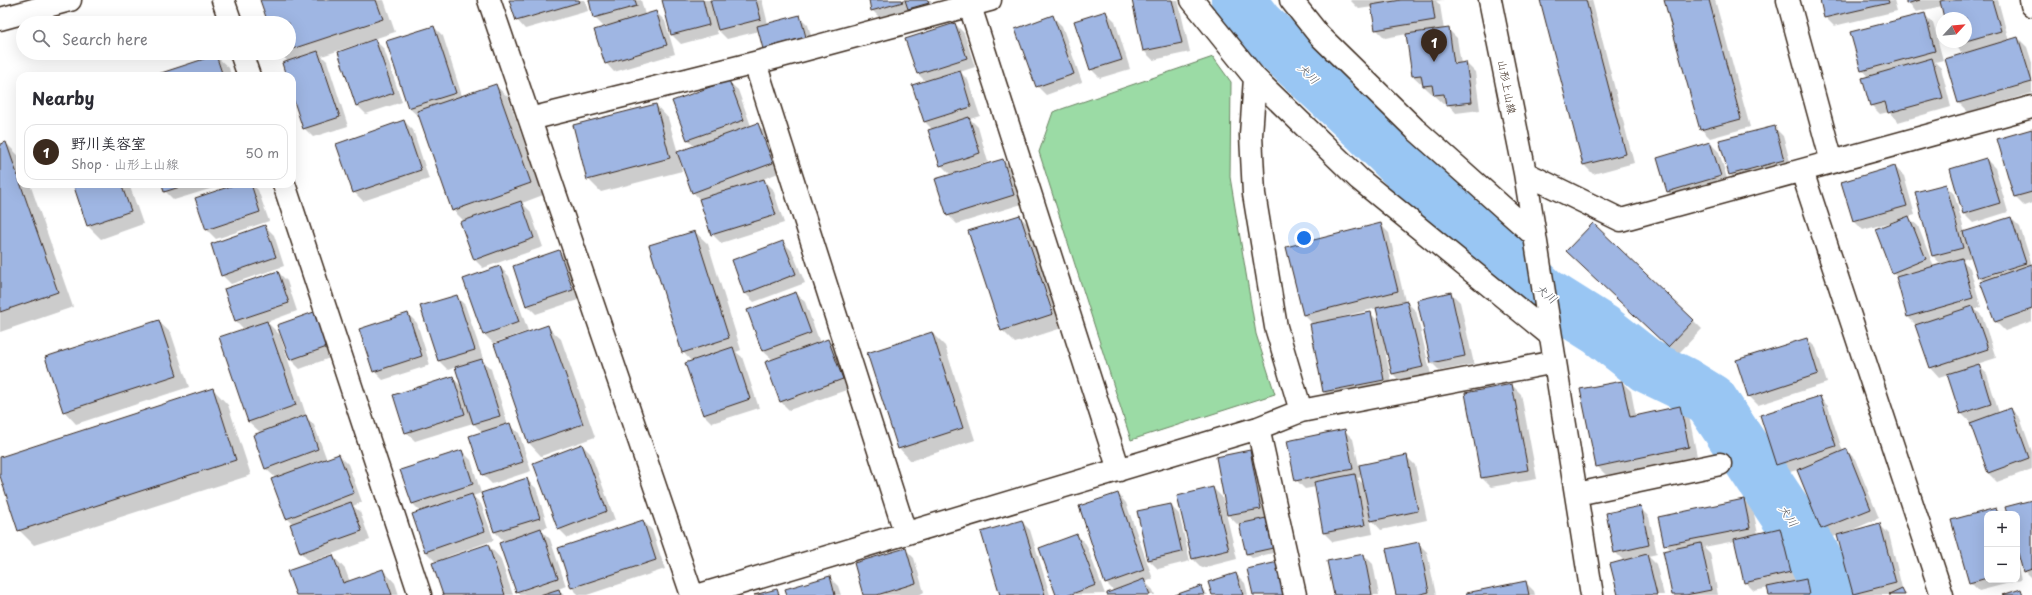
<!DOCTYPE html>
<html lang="en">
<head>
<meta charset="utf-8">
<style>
	body { margin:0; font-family:"Playpen Sans","Klee One",sans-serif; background:#f7f7f7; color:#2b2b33 }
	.controls { position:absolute; right:12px; bottom:12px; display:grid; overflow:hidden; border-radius:8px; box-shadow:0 4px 16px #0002 }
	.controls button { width:36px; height:36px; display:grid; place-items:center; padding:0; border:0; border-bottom:1px solid #e1e1e2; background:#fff; color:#2b2b33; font:20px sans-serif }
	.compass { position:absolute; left:1936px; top:12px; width:36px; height:36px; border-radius:50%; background:#fff; box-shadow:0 4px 16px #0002; rotate:64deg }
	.you { position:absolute; left:1304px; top:238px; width:14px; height:14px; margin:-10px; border:3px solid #fff; border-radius:50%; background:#1a73e8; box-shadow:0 0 0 6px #1a73e833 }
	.badge { display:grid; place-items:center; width:26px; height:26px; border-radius:50%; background:#3b2a1e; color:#fff; font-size:13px; font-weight:700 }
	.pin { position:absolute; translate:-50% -33px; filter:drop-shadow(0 1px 2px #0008) }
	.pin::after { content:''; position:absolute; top:21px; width:14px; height:12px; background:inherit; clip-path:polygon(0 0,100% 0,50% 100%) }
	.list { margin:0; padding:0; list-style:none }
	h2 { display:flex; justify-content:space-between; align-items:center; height:52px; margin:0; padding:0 16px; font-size:17px }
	h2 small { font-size:13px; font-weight:400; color:#7c7c81 }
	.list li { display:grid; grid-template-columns:26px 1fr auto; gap:12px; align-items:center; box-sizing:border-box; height:56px; margin:0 8px 8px; padding:0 8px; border:1px solid #e1e1e2; border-radius:12px }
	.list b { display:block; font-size:15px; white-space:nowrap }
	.list p { margin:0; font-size:13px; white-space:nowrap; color:#7c7c81 }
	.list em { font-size:13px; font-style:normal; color:#7c7c81 }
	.icon { flex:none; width:22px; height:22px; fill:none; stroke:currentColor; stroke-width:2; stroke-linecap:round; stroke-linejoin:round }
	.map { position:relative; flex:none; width:2032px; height:595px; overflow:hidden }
	.search { position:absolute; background:#fff; box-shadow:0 4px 16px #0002; left:16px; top:16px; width:280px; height:44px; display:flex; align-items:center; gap:10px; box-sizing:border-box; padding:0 14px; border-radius:22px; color:#7c7c81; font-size:15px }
	.panel { position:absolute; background:#fff; box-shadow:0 4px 16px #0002; left:16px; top:72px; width:280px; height:116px; border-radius:12px }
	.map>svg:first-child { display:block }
</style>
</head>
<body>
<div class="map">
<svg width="2032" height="595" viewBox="0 0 2032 595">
	<rect width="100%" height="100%" fill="#fff"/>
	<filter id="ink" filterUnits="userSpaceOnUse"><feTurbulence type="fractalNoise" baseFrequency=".025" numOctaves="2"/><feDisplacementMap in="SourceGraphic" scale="8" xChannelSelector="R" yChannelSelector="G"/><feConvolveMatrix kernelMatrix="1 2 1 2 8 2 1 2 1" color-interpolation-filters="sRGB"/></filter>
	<g filter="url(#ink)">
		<path fill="#9bdba5" stroke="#6b8262" d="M1213 57 1231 82 1230 177 1256 334 1275 394 1131 440 1039 152 1053 112Z"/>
		<path fill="#0003" fill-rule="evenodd" d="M261 0H384L395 32 322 56 327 61 348 126 313 137 304 128 292 92V76H287L288 62 280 53H289V23H269Z
			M510 0H585L588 11 525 29 517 20Z
			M590 0H641L645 15 656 12 665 21 675 54 614 72 606 63 608 25 603 26 594 17Z
			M663 0H762L768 24 799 16 808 25 814 46 773 57 764 48 759 31 727 39 716 28 718 34 681 44 672 35Z
			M870 0H931L933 8 881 19 872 10Z
			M1133 0H1178L1190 52 1153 60 1144 51Z
			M1350 0H1444L1436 1 1440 5 1444 30 1448 29 1457 38 1461 64 1466 63 1475 72 1480 110 1456 113 1447 103 1443 104 1413 76 1407 34 1385 38 1376 29 1373 7 1359 9Z
			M1541 0H1592L1634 163 1593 174 1584 165Z
			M1666 0H1715L1750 127 1710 138 1701 129Z
			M1821 0H1894L1897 11 1834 26 1825 17Z
			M1907 0H1998L2009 41 2018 38 2027 47 2032 63V93L1968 112 1959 103 1946 59 1963 54 1952 42H1966V18H1945L1942 6 1916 12Z
			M1106 12 1115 21 1130 69 1100 78 1091 69Z
			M1924 14 1933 23 1943 60 1935 62 1941 68 1951 107 1898 122 1889 112 1880 114 1871 105 1868 77 1862 70Z
			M1053 17 1062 26 1082 82 1046 95 1037 86Z
			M955 24 964 33 975 67 960 72 968 80 980 116 970 119 978 127 988 162 950 174 941 165 933 130 925 122 926 82 918 74Z
			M434 27 443 36 462 96 495 85 508 97 543 195 522 203 530 211 543 247 483 268 474 259 465 222 453 210 420 116H418L409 108Z
			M375 40 384 49 402 102 366 114 357 105Z
			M216 56 229 68 231 76H155Z
			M729 82 738 90 751 126 757 124 766 133 781 172 763 179 773 189 784 223 721 243 712 234 700 200 693 192 680 158H679L682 171 601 192 588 179 656 105 668 118 678 153 695 147 688 140 674 101Z
			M404 121 413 130 429 179 363 201 354 192Z
			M1774 127 1783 136 1792 169 1739 183 1730 174Z
			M2032 130V203L2024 206 2015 197Z
			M6 143 20 157V184H30L73 307 0 332V145Z
			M1710 143 1719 152 1729 185 1677 201 1668 192 1658 159Z
			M1986 159 1995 168 2008 212 1973 223 1964 214Z
			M1003 160 1012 169 1022 204 957 224 948 215Z
			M1895 167 1904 176 1915 215 1908 217 1918 226 1934 267 1942 265 1933 256 1916 193 1945 185 1954 194 1965 233 2011 218 2020 227 2032 265V321L2005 331 1996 322 1982 283 1984 282 1979 278 1972 257 1962 260 1970 268 1981 307 1975 309 1982 316 1996 358 1977 364 1987 374 1999 413 2011 409 2020 418 2032 452V469L1997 482 1988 473 1970 422 1961 413 1948 374 1939 377 1931 368 1916 325 1908 317 1898 277 1893 272 1898 220 1863 230 1854 221 1843 182Z
			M74 184H129L143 224 101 239 88 226Z
			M163 184H226L174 200 165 191Z
			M240 184H252L258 190 269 221 216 239 207 230Z
			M1019 216 1032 228 1065 327 1015 343 1002 330Z
			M1380 224 1389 233 1405 301 1416 311 1431 375 1401 382 1393 374 1387 351H1385L1393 388 1333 400 1324 392 1313 324 1304 315 1287 248ZM1377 308 1380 323 1370 313 1338 319V318Z
			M265 226 274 235 284 266 231 284 222 275Z
			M695 232 708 244 741 350 736 352 742 357 759 408 712 423 703 414 692 362 683 352Z
			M783 242 792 251 805 283 754 302 745 293Z
			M559 251 568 260 581 299 536 314 527 305Z
			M1577 260 1693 320 1702 329 1677 355Z
			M500 267 509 276 528 331 493 343 484 334Z
			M278 272 287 281 297 311 267 322 280 335 307 418 314 425 327 460 339 455 348 464 362 502 353 506 360 512 370 540 310 562 301 553 293 524 287 518 276 478 266 469 254 436 261 433 249 422 245 330 236 321Z
			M796 293 805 302 820 343 828 340 837 349 852 388 789 410 780 401 773 360 763 351Z
			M1451 293 1460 302 1474 364 1440 371 1431 362Z
			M456 296 465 305 483 358 481 359 491 369 508 425 519 433 531 471 492 484 483 475 470 437 483 433 473 423 415 441 406 432 452 377 462 387 456 367 448 370 439 361 422 307Z
			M313 313 322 322 335 356 300 369 291 360 279 326Z
			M408 314 417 323 430 365 383 380 374 371Z
			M158 321 171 333 189 387 76 424 64 411Z
			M548 327 561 339 595 437 541 456 529 443 495 345Z
			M932 333 945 346 975 440 911 461 899 448Z
			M1807 339 1816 348 1827 383 1758 405 1749 396Z
			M1622 382 1631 391 1636 417 1680 408 1689 416 1697 456 1606 475 1597 466Z
			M1512 385 1521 394 1537 479 1491 487 1482 478 1466 394Z
			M213 389 228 405 251 475 34 545 19 530 0 473V458Z
			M1819 397 1828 406 1843 452 1846 450 1855 459 1879 518 1843 534 1880 525 1889 534 1903 592 1907 595H1855L1854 593 1838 535 1831 538 1822 529 1797 470 1786 473 1777 464Z
			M1344 430 1353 439 1359 466 1406 456 1415 465 1427 520 1381 530 1370 518 1373 534 1333 542 1324 533 1316 487 1305 489 1296 480ZM1363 477 1365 486 1357 478Z
			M582 445 591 454 615 520 568 538 559 529Z
			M462 451 471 460 481 493 473 496 481 504 494 540 446 557V559L488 545 500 558 513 595H444L436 562 426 552 413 515 421 512 413 504 401 471Z
			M1249 451 1258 460 1269 517 1265 518 1270 523 1277 552 1252 558 1247 554 1240 523 1237 524 1228 515 1217 457Z
			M527 480 536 488 548 527 540 529 550 539 566 586 558 589 564 595H520L517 591 505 542 495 532Z
			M1213 488 1222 497 1237 559 1202 568 1193 559Z
			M1118 494 1126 503 1153 579 1145 582 1153 590 1155 595H1108L1114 591 1106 583Z
			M1744 500 1753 509 1758 534 1779 529 1788 538 1799 581 1805 580 1814 589 1816 595H1770L1769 588 1754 591 1745 582 1735 541 1704 547 1710 553 1718 595H1673L1671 550 1665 544Z
			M2032 501V579L2024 571 2017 545V514H2008Z
			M1170 505 1179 514 1190 561 1158 569 1149 560Z
			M1640 508 1649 517 1657 554 1648 556 1656 564 1664 595H1619L1624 561 1615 552Z
			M1996 509 2001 514H1987V580H2017V564L2021 580 1979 591 1970 582 1953 520Z
			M643 521 652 530 665 569 587 595H579L572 588 559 548Z
			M1021 521 1030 530 1050 595H1001Z
			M1077 535 1086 544 1105 594 1057 595Z
			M1418 543 1427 552 1436 595H1397Z
			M905 549 914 558 924 592 919 595H864Z
			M1364 555 1373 564 1379 595H1335Z
			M333 556 345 569 350 582 383 570 395 583 399 595H297Z
			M1236 574 1245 583 1248 595H1213Z
			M829 577 838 586 841 595H788Z
			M1525 582 1534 591 1535 595H1467Z
			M1201 588 1208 595H1178Z"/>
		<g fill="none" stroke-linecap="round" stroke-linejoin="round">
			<path stroke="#99c6f3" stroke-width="54" d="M1238 0 1257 25 1367 128 1454 214 1544 294 1601 330 1647 366 1682 383 1711 401 1811 551 1832 595"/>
		</g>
		<path fill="#9fb6e3" stroke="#3b2a1e" d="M260 0H376L383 19 289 50V23H268Z
			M509 0H579L580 2 516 21Z
			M589 0H635L637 6 593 18Z
			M662 0H703L709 25 671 35Z
			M710 0H756L761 19 718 30Z
			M869 0H902L903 2 871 11Z
			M905 0H928L929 3 908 9Z
			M1132 0H1172L1182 43 1143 51Z
			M1401 0H1432L1435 20 1375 30 1371 5Z
			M1540 0H1586L1626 154 1583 165Z
			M1664 0H1709L1741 119 1700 130Z
			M1820 0H1888L1889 3 1824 18Z
			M1906 0H1920L1906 4Z
			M1945 0H1992L2001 31 1966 41V18H1944L1940 1Z
			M656 11 667 45 605 64 594 30Z
			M1106 11 1122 60 1090 70 1074 21Z
			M1925 13 1935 51 1861 71 1850 32Z
			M800 15 806 37 763 49 757 26Z
			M1053 15 1074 74 1036 87 1015 29Z
			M955 23 967 58 917 74 905 39Z
			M434 26 456 93 408 108 386 41Z
			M1449 28 1454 64 1466 62 1472 102 1446 105 1444 94 1434 95 1432 85 1423 86 1421 75 1412 76 1406 34Z
			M2018 37 2032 82 1958 103 1945 59Z
			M375 39 394 93 356 106 338 52Z
			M318 51 340 117 303 129 292 95V76H286L282 63Z
			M216 55 223 76H152Z
			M1932 58 1943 98 1888 113 1885 102 1870 106 1862 78Z
			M960 70 971 107 924 122 912 85Z
			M729 80 744 120 687 140 672 101Z
			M496 84 531 183 452 211 417 111Z
			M656 104 670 158 587 180 573 125Z
			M969 117 980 153 940 166 928 130Z
			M404 120 421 170 353 193 336 144Z
			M758 123 773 163 692 193 677 152Z
			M1775 126 1784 160 1729 175 1719 140Z
			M2032 129V192L2014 197 1997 139Z
			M6 142 58 292 0 312V144Z
			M1710 142 1721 176 1667 192 1657 158Z
			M1986 158 2000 203 1963 214 1950 169Z
			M1003 159 1014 195 947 216 935 179Z
			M1895 166 1907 206 1853 221 1841 182Z
			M764 179 776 215 711 235 699 199Z
			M73 184H121L131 211 87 226Z
			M162 184H189L164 192Z
			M237 184H251L260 212 206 230 195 198Z
			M1946 184 1963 248 1932 256 1915 192Z
			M521 201 534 238 474 260 460 222Z
			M1020 215 1053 314 1001 331 968 231Z
			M1909 216 1926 259 1892 273 1875 229Z
			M2011 217 2026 263 1978 278 1963 232Z
			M1381 223 1398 291 1303 315 1286 247Z
			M1593 223 1694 320 1668 347 1566 251Z
			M265 225 276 257 221 276 211 244Z
			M695 231 729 338 682 353 649 245Z
			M783 241 796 274 744 294 732 260Z
			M559 250 573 290 526 306 513 266Z
			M1962 258 1973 298 1907 317 1896 277Z
			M2032 264V309L1995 322 1980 282Z
			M500 266 519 322 483 335 463 279Z
			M278 271 289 303 235 321 224 289Z
			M796 292 811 333 762 351 747 310Z
			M1451 292 1465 356 1431 363 1417 300Z
			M457 295 475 350 438 361 420 306Z
			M1407 301 1423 367 1392 374 1376 308Z
			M1973 306 1988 349 1930 368 1915 325Z
			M314 312 327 347 290 360 277 325Z
			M1371 312 1384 380 1323 392 1310 324Z
			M408 313 422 356 373 372 359 329Z
			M159 320 177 375 63 412 45 357Z
			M267 321 296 405 248 422 219 337Z
			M548 325 583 424 528 443 494 344Z
			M932 332 963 428 898 449 867 353Z
			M1807 338 1818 374 1748 397 1736 360Z
			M828 339 843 379 780 402 765 362Z
			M733 347 750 399 703 415 685 363Z
			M482 359 500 416 473 424 455 367Z
			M1979 364 1991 404 1960 414 1947 374Z
			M453 376 465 414 405 433 393 395Z
			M1622 381 1630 417 1680 406 1689 447 1596 467 1580 389Z
			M1512 384 1528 470 1481 478 1465 393Z
			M213 388 236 460 18 531 0 476V457Z
			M1820 396 1836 446 1776 465 1760 415Z
			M2011 408 2029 458 1988 473 1970 423Z
			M306 415 318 449 265 469 253 435Z
			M510 423 523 462 482 475 469 436Z
			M1345 429 1353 469 1295 481 1287 441Z
			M582 444 607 511 558 530 533 463Z
			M1847 449 1871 509 1821 529 1797 470Z
			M462 450 473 484 412 504 400 470Z
			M1250 450 1261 509 1227 515 1216 457Z
			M339 454 354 493 286 519 271 479Z
			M1407 455 1418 511 1371 521 1359 465Z
			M1355 474 1365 525 1323 533 1314 482Z
			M527 478 540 518 494 532 481 493Z
			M1213 487 1229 550 1192 559 1177 496Z
			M1118 493 1144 570 1105 584 1079 506Z
			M472 494 485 531 425 552 412 514Z
			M1744 499 1750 528 1664 545 1658 517Z
			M2032 500V569L2023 572 2017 549V514H2007L2005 507Z
			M351 502 362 531 300 553 290 524Z
			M1171 504 1182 552 1148 560 1137 511Z
			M1641 506 1649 545 1614 553 1606 513Z
			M1996 508 1998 514H1987V578L1969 583 1951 520Z
			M1266 518 1273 548 1246 554 1239 524Z
			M643 520 656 560 571 588 558 548Z
			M1022 520 1045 595H1000L981 532Z
			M1880 523 1896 583 1853 594 1837 535Z
			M541 528 558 578 516 592 499 543Z
			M1780 528 1791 572 1744 583 1734 539Z
			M1077 534 1096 585 1069 595H1056L1039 548Z
			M1419 542 1429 592 1417 595H1396L1386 549Z
			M1701 543 1711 590 1686 595H1672L1663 551Z
			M488 544 505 595H443L432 563Z
			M906 548 916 583 877 595H863L854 563Z
			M1364 554 1372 595H1334L1327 561Z
			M1647 554 1657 595H1618L1610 564Z
			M333 555 343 583 383 569 392 595H296L287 571Z
			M1278 562 1286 595H1253L1247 569Z
			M1236 573 1243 595H1212L1208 582Z
			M830 576 835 595H787L785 589Z
			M1144 579 1150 595H1107V593Z
			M1806 579 1809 595H1769L1767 587Z
			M1526 581 1529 595H1466V593Z
			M1201 586 1204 595H1175Z
			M559 589 561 595H540Z
			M777 589 779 595H754Z
			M1902 589 1905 595H1889Z
			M2021 589 2023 595H2002Z"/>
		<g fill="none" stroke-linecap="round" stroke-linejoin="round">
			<g stroke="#3b2a1e" stroke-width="25">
				<path id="minor" d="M223 0 231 23
					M489 0 692 595
					M968 0 1119 470
					M1192 0 1255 78 1251 135 1254 194 1276 327 1301 411
					M1291 0 1319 35 1415 129 1535 236
					M1490 0 1525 173 1592 595
					M1788 0 1832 162
					M2031 0 2032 5
					M0 19 70 0
					M241 53 249 76
					M755 63 905 532
					M1255 78 1359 179 1550 335
					M530 119 755 63 990 0
					M1802 171 1942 595
					M1525 173 1621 220 2032 107
					M284 184 420 595
					M1258 428 1295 595
					M1577 494 1720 464
					M700 595 1258 428 1301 411 1555 362"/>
			</g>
			<use href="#minor" stroke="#fff" stroke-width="22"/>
		</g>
	</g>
	<g text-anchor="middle" stroke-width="3" stroke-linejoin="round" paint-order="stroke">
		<g font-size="11" fill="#3b2a1e" stroke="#fff">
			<text transform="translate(1507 87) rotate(79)" y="4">山形上山線</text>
		</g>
		<g font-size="12" font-style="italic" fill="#57595e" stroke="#fff">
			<text transform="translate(1308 74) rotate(44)" y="4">犬川</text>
			<text transform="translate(1546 294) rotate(37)" y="4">犬川</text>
			<text transform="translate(1788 516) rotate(56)" y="4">犬川</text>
		</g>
	</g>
</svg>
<div class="controls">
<button>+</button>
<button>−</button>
</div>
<svg class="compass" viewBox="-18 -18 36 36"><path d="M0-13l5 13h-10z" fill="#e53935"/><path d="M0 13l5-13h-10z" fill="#7c7c81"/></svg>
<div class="you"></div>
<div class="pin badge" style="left:1434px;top:62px">1</div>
<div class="search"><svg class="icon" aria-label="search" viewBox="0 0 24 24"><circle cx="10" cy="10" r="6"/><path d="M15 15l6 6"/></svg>Search here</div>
<section class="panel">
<h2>Nearby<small></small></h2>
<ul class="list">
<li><span class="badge">1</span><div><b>野川美容室</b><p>Shop · 山形上山線</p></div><em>50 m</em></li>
</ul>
</section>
</div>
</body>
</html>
